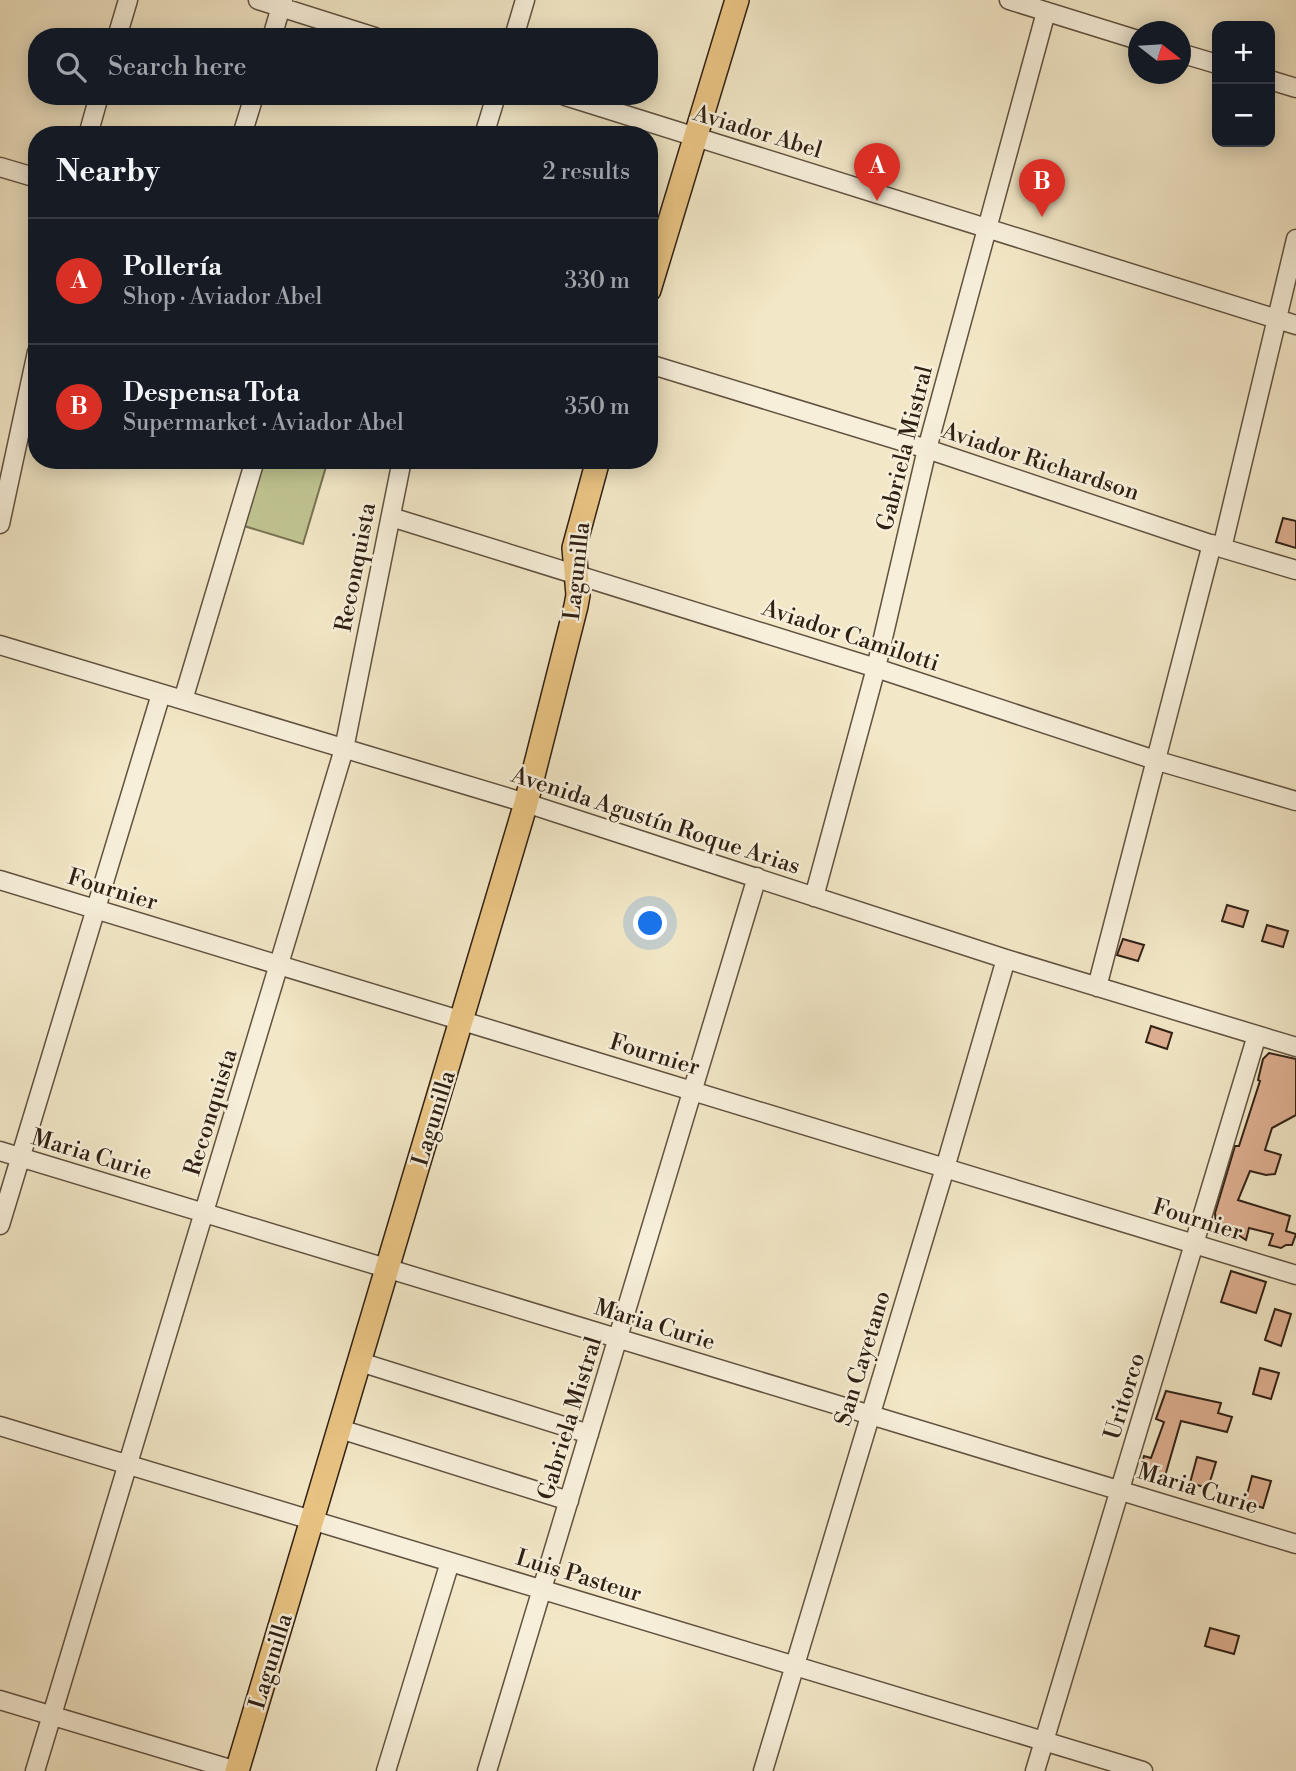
<!DOCTYPE html>
<html lang="en">
<head>
<meta charset="utf-8">
<style>
	body { margin:0; font-family:"Libre Bodoni",serif; background:#20242c; color:#f1f3f6 }
	.controls { position:absolute; right:21px; top:21px; display:grid; overflow:hidden; border-radius:14px; box-shadow:0 4px 18px #0003 }
	.controls button { width:63px; height:63px; display:grid; place-items:center; padding:0; border:0; border-bottom:2px solid #363941; background:#171b24; color:#f1f3f6; font:35px sans-serif }
	.compass { position:absolute; left:1128px; top:21px; width:63px; height:63px; border-radius:50%; background:#171b24; box-shadow:0 4px 18px #0003; rotate:107deg }
	.you { position:absolute; left:651px; top:924px; width:24px; height:24px; margin:-18px; border:5px solid #fff; border-radius:50%; background:#1a73e8; box-shadow:0 0 0 10px #1a73e833 }
	.badge { display:grid; place-items:center; width:46px; height:46px; border-radius:50%; background:#d93025; color:#fff; font-size:23px; font-weight:700 }
	.pin { position:absolute; translate:-50% -58px; filter:drop-shadow(0 2px 4px #0008) }
	.pin::after { content:''; position:absolute; top:37px; width:24px; height:21px; background:inherit; clip-path:polygon(0 0,100% 0,50% 100%) }
	.list { margin:0; padding:0; list-style:none }
	h2 { display:flex; justify-content:space-between; align-items:center; height:91px; margin:0; padding:0 28px; font-size:30px }
	h2 small { font-size:23px; font-weight:400; color:#9ea1a6 }
	.list li { display:grid; grid-template-columns:46px 1fr auto; gap:21px; align-items:center; box-sizing:border-box; height:126px; padding:0 28px; border-top:2px solid #363941 }
	.list b { display:block; font-size:26px; white-space:nowrap }
	.list p { margin:0; font-size:23px; white-space:nowrap; color:#9ea1a6 }
	.list em { font-size:23px; font-style:normal; color:#9ea1a6 }
	.icon { flex:none; width:38px; height:38px; fill:none; stroke:currentColor; stroke-width:2; stroke-linecap:round; stroke-linejoin:round }
	.map { position:relative; flex:none; width:1296px; height:1771px; overflow:hidden }
	.search { position:absolute; background:#171b24; box-shadow:0 4px 18px #0003; left:28px; top:28px; width:630px; height:77px; display:flex; align-items:center; gap:18px; box-sizing:border-box; padding:0 24px; border-radius:28px; color:#9ea1a6; font-size:26px }
	.panel { position:absolute; background:#171b24; box-shadow:0 4px 18px #0003; left:28px; top:126px; width:630px; height:343px; border-radius:28px }
	.map>svg:first-child { display:block }
</style>
</head>
<body>
<div class="map">
<svg width="1296" height="1771" viewBox="0 0 1296 1771">
	<rect width="100%" height="100%" fill="#f2e7c6"/>
	<filter id="stains"><feTurbulence type="fractalNoise" baseFrequency=".00286" numOctaves="4"/><feColorMatrix values="0 0 0 0 .2 0 0 0 0 .09 0 0 0 0 .02 0 0 0 .5 -.17"/></filter>
	<radialGradient id="worn" r=".72"><stop offset=".6" stop-color="#630" stop-opacity="0"/><stop offset="1" stop-color="#630" stop-opacity=".3"/></radialGradient>
	<path fill="#c0c491" stroke="#787252" stroke-width="2" d="M263 460H328L303 544 244 526Z"/>
	<path fill="#dfb092" stroke="#2f2014" stroke-width="2" d="M1283 518 1296 521V548L1276 542Z
		M1227 905 1248 911 1243 927 1222 921Z
		M1267 925 1288 931 1283 947 1262 941Z
		M1123 939 1144 945 1138 961 1117 955Z
		M1151 1026 1172 1033 1167 1049 1146 1042Z
		M1269 1053 1296 1059V1115L1272 1128 1265 1150 1281 1155 1275 1174 1266 1175 1250 1171 1238 1200 1290 1216 1286 1231 1296 1234 1292 1245H1286L1281 1248 1269 1245 1273 1234 1249 1228 1246 1240 1229 1229 1228 1235H1217L1213 1226 1216 1223 1215 1213 1235 1146H1239L1260 1081 1258 1080 1263 1059Z
		M1231 1271 1266 1282 1256 1313 1221 1302Z
		M1275 1309 1291 1314 1281 1346 1265 1340Z
		M1260 1368 1279 1373 1271 1399 1253 1394Z
		M1166 1391 1221 1403 1218 1413 1232 1417 1227 1432 1181 1421 1163 1483 1148 1479 1140 1471 1144 1456 1151 1458 1164 1422 1156 1419Z
		M1197 1457 1216 1462 1208 1488 1190 1483Z
		M1252 1476 1271 1481 1263 1508 1245 1502Z
		M1210 1628 1239 1636 1234 1654 1205 1646Z"/>
	<g fill="none" stroke-linecap="round" stroke-linejoin="round">
		<g stroke="#605240" stroke-width="21">
			<path id="minor" d="M258 0 375 37
				M1009 0 1138 40
				M117 37 128 0
				M272 37 283 0
				M514 37 525 0
				M1180 53 1217 64
				M1270 80 1296 88
				M565 96 1296 325
				M88 135 99 96
				M242 135 254 96
				M484 135 496 96
				M0 167 37 178
				M649 364 927 449 1222 548 1296 570
				M391 517 876 668 1158 761 1296 801
				M0 524 37 352
				M1222 548 1296 239
				M0 645 526 803 1006 959 1296 1047
				M183 700 255 460
				M0 880 1296 1275
				M814 897 876 668 927 449 1046 12
				M1097 987 1212 544
				M0 1151 1296 1544
				M0 1225 161 694
				M360 1362 589 1434
				M0 1426 1143 1771
				M340 1429 569 1501
				M0 1700 237 1771
				M35 1771 344 749 402 460
				M386 1771 450 1562
				M487 1771 757 877
				M763 1771 945 1168 1006 959
				M1035 1771 1257 1035"/>
		</g>
		<g stroke="#2f2014" stroke-width="26">
			<path id="major" d="M649 290 737 0
				M237 1771 526 803 576 606 578 595 574 548 598 460"/>
		</g>
		<use href="#minor" stroke="#f7efda" stroke-width="18"/>
		<use href="#major" stroke="#e9c483" stroke-width="23"/>
	</g>
	<g text-anchor="middle" stroke-width="5" stroke-linejoin="round" paint-order="stroke">
		<g font-size="23" fill="#2f2014" stroke="#f7efda">
			<text transform="translate(758 131) rotate(17)" y="8">Aviador Abel</text>
			<text transform="translate(904 448) rotate(-76)" y="8">Gabriela Mistral</text>
			<text transform="translate(1041 461) rotate(18)" y="8">Aviador Richardson</text>
			<text transform="translate(355 567) rotate(-79)" y="8">Reconquista</text>
			<text transform="translate(576 571) rotate(-84)" y="8">Lagunilla</text>
			<text transform="translate(851 635) rotate(18)" y="8">Aviador Camilotti</text>
			<text transform="translate(656 820) rotate(18)" y="8">Avenida Agustín Roque Arias</text>
			<text transform="translate(113 889) rotate(17)" y="8">Fournier</text>
			<text transform="translate(655 1054) rotate(17)" y="8">Fournier</text>
			<text transform="translate(210 1112) rotate(-73)" y="8">Reconquista</text>
			<text transform="translate(433 1118) rotate(-73)" y="8">Lagunilla</text>
			<text transform="translate(92 1154) rotate(17)" y="8">Maria Curie</text>
			<text transform="translate(1198 1219) rotate(17)" y="8">Fournier</text>
			<text transform="translate(655 1324) rotate(17)" y="8">Maria Curie</text>
			<text transform="translate(862 1358) rotate(-73)" y="8">San Cayetano</text>
			<text transform="translate(1124 1396) rotate(-73)" y="8">Uritorco</text>
			<text transform="translate(569 1418) rotate(-73)" y="8">Gabriela Mistral</text>
			<text transform="translate(1198 1488) rotate(17)" y="8">Maria Curie</text>
			<text transform="translate(579 1575) rotate(17)" y="8">Luis Pasteur</text>
			<text transform="translate(270 1661) rotate(-73)" y="8">Lagunilla</text>
		</g>
	</g>
	<rect width="100%" height="100%" filter="url(#stains)"/>
	<rect width="100%" height="100%" fill="url(#worn)"/>
</svg>
<div class="controls">
<button>+</button>
<button>−</button>
</div>
<svg class="compass" viewBox="-18 -18 36 36"><path d="M0-13l5 13h-10z" fill="#e53935"/><path d="M0 13l5-13h-10z" fill="#9ea1a6"/></svg>
<div class="you"></div>
<div class="pin badge" style="left:877px;top:201px">A</div>
<div class="pin badge" style="left:1042px;top:217px">B</div>
<div class="search"><svg class="icon" aria-label="search" viewBox="0 0 24 24"><circle cx="10" cy="10" r="6"/><path d="M15 15l6 6"/></svg>Search here</div>
<section class="panel">
<h2>Nearby<small>2 results</small></h2>
<ul class="list">
<li><span class="badge">A</span><div><b>Pollería</b><p>Shop · Aviador Abel</p></div><em>330 m</em></li>
<li><span class="badge">B</span><div><b>Despensa Tota</b><p>Supermarket · Aviador Abel</p></div><em>350 m</em></li>
</ul>
</section>
</div>
</body>
</html>
